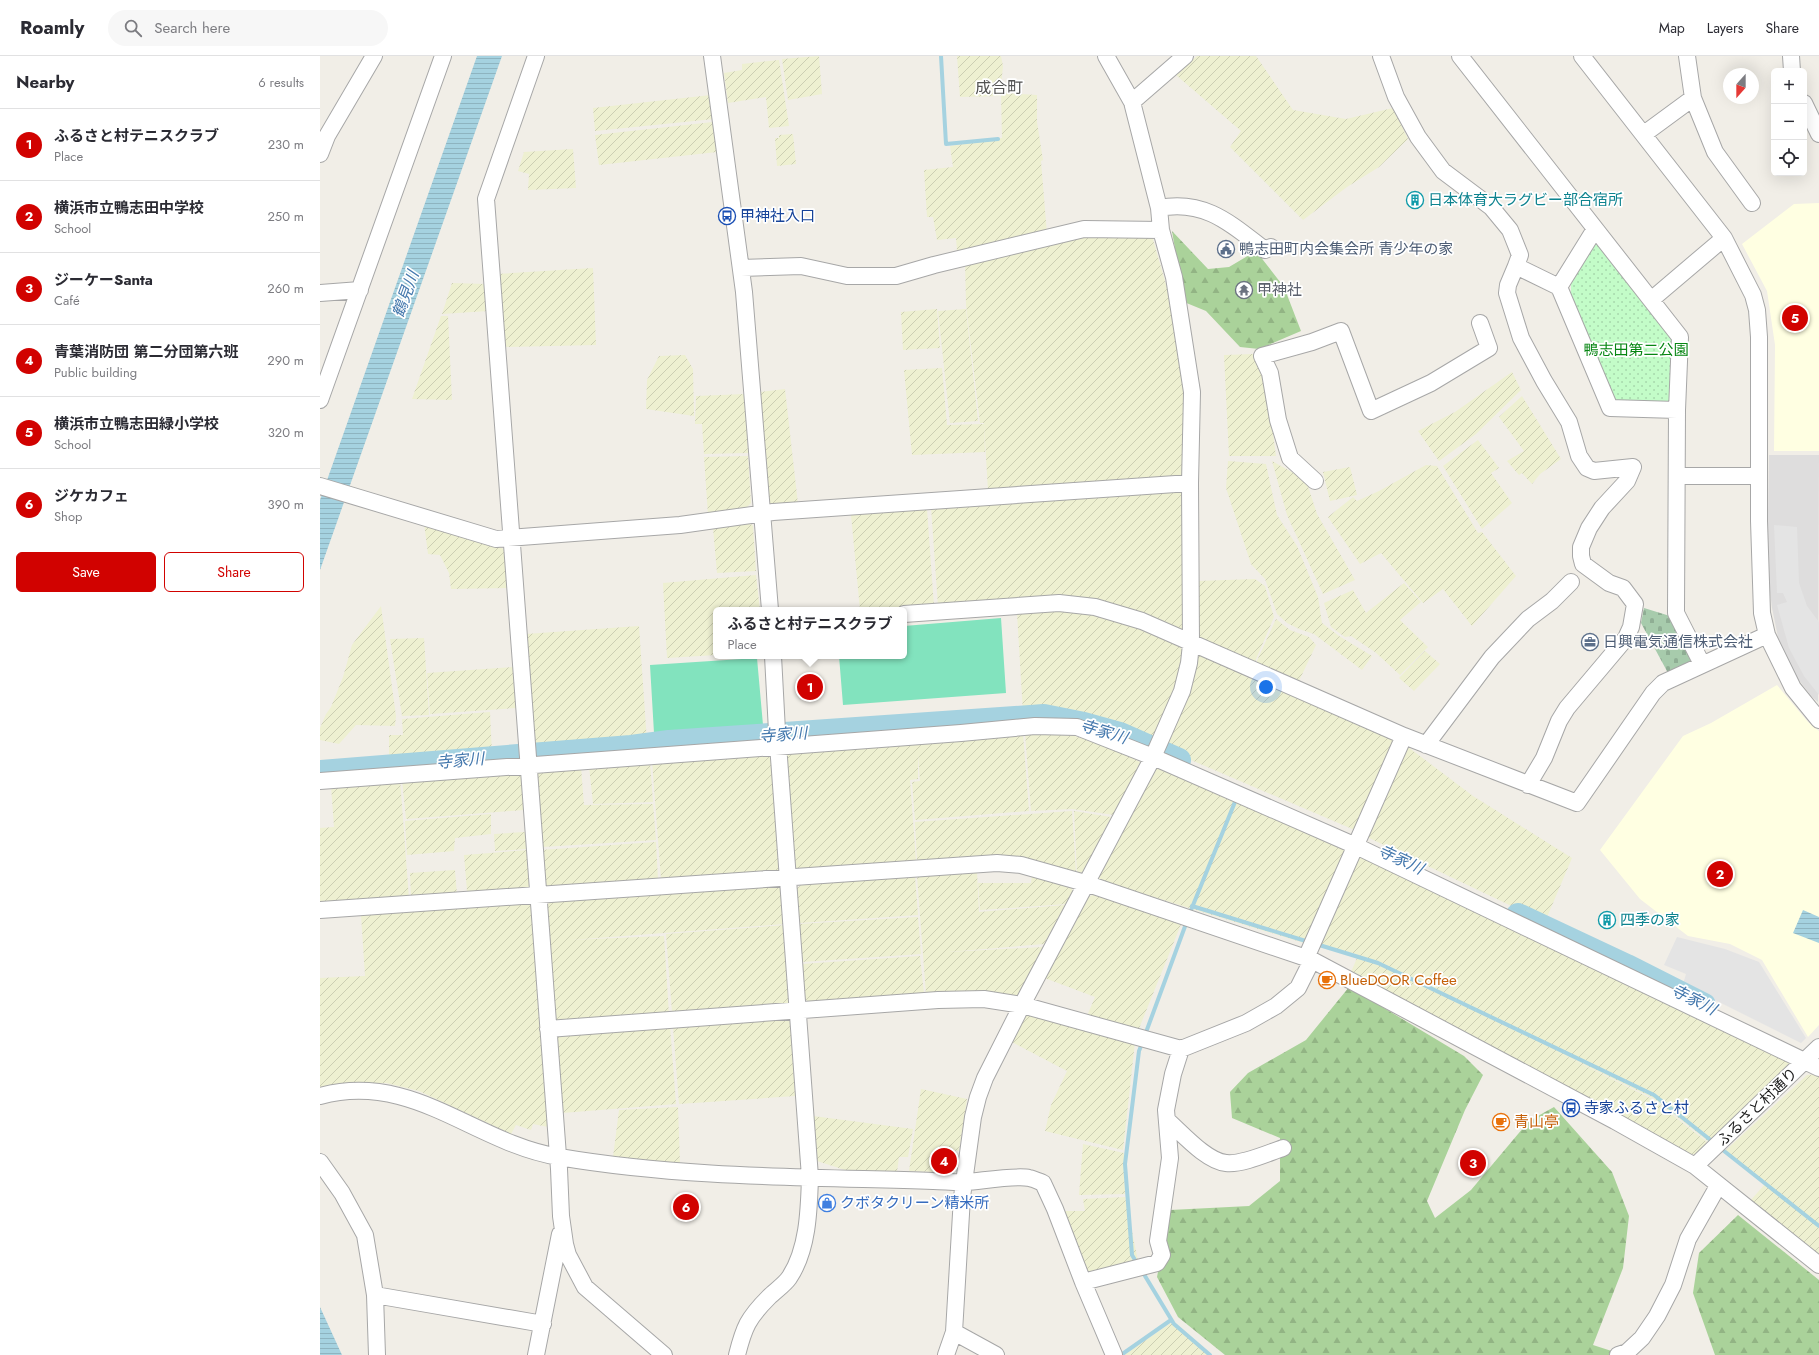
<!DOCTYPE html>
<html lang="en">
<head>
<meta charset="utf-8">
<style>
	body { margin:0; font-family:Jost,"Noto Sans JP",sans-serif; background:#f7f7f7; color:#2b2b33 }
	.controls { position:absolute; right:12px; top:12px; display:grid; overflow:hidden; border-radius:6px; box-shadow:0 4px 16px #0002 }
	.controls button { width:36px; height:36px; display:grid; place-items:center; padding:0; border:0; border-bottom:1px solid #e1e1e2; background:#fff; color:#2b2b33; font:20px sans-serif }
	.compass { position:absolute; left:1403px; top:12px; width:36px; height:36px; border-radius:50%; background:#fff; box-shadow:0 4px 16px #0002; rotate:201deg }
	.you { position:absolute; left:946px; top:631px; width:14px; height:14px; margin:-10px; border:3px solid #fff; border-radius:50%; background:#1a73e8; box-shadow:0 0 0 6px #1a73e833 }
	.badge { display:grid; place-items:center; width:26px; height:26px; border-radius:50%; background:#d10200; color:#fff; font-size:13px; font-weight:700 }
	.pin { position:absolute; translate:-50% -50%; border:2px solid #fff; box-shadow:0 1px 4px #0006 }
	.popup { position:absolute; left:393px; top:551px; width:194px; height:52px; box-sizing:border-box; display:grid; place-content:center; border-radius:6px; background:#fff; filter:drop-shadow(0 1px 3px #0005); font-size:13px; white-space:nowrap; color:#7c7c81 }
	.popup b { font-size:15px; color:#2b2b33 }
	.popup::after { content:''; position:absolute; left:50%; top:100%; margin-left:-8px; border:8px solid transparent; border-top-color:#fff }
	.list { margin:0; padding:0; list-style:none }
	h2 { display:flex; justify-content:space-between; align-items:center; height:52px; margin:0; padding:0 16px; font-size:17px }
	h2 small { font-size:13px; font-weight:400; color:#7c7c81 }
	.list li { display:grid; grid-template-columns:26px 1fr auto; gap:12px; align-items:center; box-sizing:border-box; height:72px; padding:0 16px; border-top:1px solid #e1e1e2 }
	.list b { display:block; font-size:15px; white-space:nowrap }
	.list p { margin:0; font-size:13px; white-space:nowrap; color:#7c7c81 }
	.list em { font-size:13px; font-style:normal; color:#7c7c81 }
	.actions { display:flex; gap:8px; padding:12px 16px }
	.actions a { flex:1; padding:9px 0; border:1px solid #d10200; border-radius:6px; text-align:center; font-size:14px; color:#d10200 }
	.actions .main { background:#d10200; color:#fff }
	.icon { flex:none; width:22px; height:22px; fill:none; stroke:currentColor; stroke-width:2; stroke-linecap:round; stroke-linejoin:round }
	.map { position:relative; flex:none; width:1499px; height:1299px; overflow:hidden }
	header { display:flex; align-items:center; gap:24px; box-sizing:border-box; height:56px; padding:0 20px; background:#fff; border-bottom:1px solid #e1e1e2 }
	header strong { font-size:19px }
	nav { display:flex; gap:22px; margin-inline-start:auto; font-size:14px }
	.search { width:280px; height:36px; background:#f7f7f7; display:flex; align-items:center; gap:10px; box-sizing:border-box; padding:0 14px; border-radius:22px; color:#7c7c81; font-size:15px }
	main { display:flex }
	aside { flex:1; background:#fff }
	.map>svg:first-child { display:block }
</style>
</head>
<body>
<header>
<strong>Roamly</strong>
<div class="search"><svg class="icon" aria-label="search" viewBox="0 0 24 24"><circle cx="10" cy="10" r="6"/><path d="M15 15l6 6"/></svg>Search here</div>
<nav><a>Map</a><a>Layers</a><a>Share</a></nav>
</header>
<main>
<aside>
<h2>Nearby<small>6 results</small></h2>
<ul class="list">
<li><span class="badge">1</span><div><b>ふるさと村テニスクラブ</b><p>Place</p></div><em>230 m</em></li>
<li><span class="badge">2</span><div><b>横浜市立鴨志田中学校</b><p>School</p></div><em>250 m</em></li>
<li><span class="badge">3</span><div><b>ジーケーSanta</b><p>Café</p></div><em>260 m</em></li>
<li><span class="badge">4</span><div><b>青葉消防団 第二分団第六班</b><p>Public building</p></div><em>290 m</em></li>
<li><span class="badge">5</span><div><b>横浜市立鴨志田緑小学校</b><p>School</p></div><em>320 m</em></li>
<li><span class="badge">6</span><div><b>ジケカフェ</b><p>Shop</p></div><em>390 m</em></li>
</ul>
<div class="actions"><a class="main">Save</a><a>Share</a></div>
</aside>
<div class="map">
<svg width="1499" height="1299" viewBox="0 0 1499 1299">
	<defs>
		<pattern id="farmland-furrows" width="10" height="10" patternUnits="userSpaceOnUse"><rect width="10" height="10" fill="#eef0d1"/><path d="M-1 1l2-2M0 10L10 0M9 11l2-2" fill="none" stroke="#ccceb3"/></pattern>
		<pattern id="forest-firs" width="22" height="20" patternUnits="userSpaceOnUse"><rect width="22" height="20" fill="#aad29a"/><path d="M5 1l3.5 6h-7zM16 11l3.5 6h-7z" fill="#92b484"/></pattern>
		<pattern id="cemetery-stones" width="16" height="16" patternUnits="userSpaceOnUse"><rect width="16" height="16" fill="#a7cbac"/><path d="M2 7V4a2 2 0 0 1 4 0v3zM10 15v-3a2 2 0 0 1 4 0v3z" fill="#8fae94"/></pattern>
		<pattern id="park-dots" width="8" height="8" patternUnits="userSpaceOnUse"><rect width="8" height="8" fill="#c3fcc8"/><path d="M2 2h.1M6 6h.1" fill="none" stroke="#a7d8ac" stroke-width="1.8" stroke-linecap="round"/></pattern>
		<pattern id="water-rules" width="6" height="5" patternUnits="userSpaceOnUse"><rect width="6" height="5" fill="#a5d2e0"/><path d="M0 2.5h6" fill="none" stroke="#8eb4c0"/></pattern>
	</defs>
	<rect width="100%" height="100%" fill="#f1eee7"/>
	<path fill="#dedddd" d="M1449 399H1499L1498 646 1491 640 1473 616 1458 581 1452 552 1447 513Z"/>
	<path fill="#ffffe2" d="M1499 147V395H1454L1455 289 1447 235 1422 188 1474 148Z
		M1457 629 1488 666 1499 675V969L1488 981 1442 904 1410 888 1368 880 1320 843 1280 794 1363 680 1391 667Z"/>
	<path fill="url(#farmland-furrows)" d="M499 0 502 38 468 44 462 3Z
		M637 0H681L683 10 680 40 640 41Z
		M877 0H936L973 54 1026 63 1073 52 1088 83 1059 111 1027 131 983 164 910 91 921 75 856 19Z
		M459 4 469 70 449 72 446 41 408 47 404 17 422 14V8Z
		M681 37 717 39V66L723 104 721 105 727 178 637 195 636 182 617 184 613 161H607L604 114 633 111 630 90 682 82Z
		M391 39 394 63 275 75 273 52Z
		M393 66 397 96 279 109 275 79Z
		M473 78 476 108 457 110 455 82H459V79Z
		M253 93 256 132 208 134 209 118 198 115 204 96Z
		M771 177 832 180 847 232 865 334 866 412 860 421 668 435 664 367H660L646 249 645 205Z
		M273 212 276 289 184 291 177 218Z
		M132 227 166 228 168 255 122 258Z
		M617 253 620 292 583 294 581 256Z
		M646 253 658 365 630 367 618 255Z
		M121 260H128L132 344 92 343Z
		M934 298 946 324 956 400H909L904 299Z
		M365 299 373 313 374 360 326 353 327 324 339 300Z
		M622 312 627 369 664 368 665 396 592 399 584 314Z
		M1192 316 1201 334 1156 378 1119 405 1098 375 1135 356Z
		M465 333 478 448 453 450 449 447 440 336Z
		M425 338 428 397 384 398 382 368H375L376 340Z
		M1202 340 1241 403 1220 418 1212 428 1202 417 1199 419 1187 405 1204 395 1179 361Z
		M1158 384 1179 412 1171 417 1192 447 1162 473 1123 410Z
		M428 400 431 447 426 452 388 459 384 401Z
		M908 405 946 408 957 459 977 490 998 541 1002 567 1019 580 1052 600 1042 614 994 578 979 573 967 567 957 558 945 523 931 508 906 432Z
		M952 405 986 424 997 458 1035 524 1003 538 967 459Z
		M1106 409 1117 410 1158 477 1162 476 1196 520 1152 570 1123 533 1103 547 1061 497 1040 508 1008 461 1033 441 1037 445 1059 435Z
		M1030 411 1037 439 1010 445 1003 416Z
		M859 431 867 441 865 577 817 558 618 550 611 451Z
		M607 453 614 550 564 554H540L531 459Z
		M104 467 182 492 187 498 188 532 131 533 129 517 120 499 108 498Z
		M430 467 433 470 436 515 397 517 393 472Z
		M436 519 440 554H396V599L347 602 343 527Z
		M935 523 945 530 954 561 934 608 883 587 875 578 877 525Z
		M1084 527 1101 546 1080 564 1108 591 1080 619 1055 596 1031 580 1025 581 1011 571 1004 547 1033 534 1046 557Z
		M61 550 76 660 75 670 36 669 19 688 0 684V672L6 658 11 651 23 621 32 589Z
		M749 554 797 562 860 589 863 597 858 632 835 685 780 666 739 658 703 657 697 557Z
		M956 563 970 574 989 581 996 589 978 627 935 609Z
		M319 570 327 686 216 694 206 578Z
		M104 582 109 659 82 660 70 583Z
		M1105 595 1120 608 1094 635 1079 622Z
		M881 598 1072 681 1075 687 1037 775 843 692 876 601Z
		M193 611 196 652 110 658 107 617Z
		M170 656 172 698 120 704 69 706V679H83L82 663Z
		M705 677 755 680 793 693 822 707 794 759 752 753 711 755Z
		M703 678 709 755 595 764 592 726 600 725 598 699V723L590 724 596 805 476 814 466 699 472 695Z
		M1088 691 1153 740 1252 802 1225 866 1045 780 1082 696Z
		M447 696 452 700 461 814 341 823 332 705Z
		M330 705 333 746 273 748 269 710Z
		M841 710 1027 792 984 887 781 825 777 819 833 712Z
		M261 711 264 749 333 748 336 784 222 791 216 716Z
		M198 715 202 719 204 754 86 763 82 724Z
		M80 723 89 843 0 849V772L14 771 11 730Z
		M752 755 756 817 618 804H597L595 766Z
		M754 755 791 761 763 816 757 817Z
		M171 758V778L135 782 134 795 87 799 85 765Z
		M205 776 207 793 175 795 174 778Z
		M336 786 338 824 230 832 224 828 221 794Z
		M208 794 211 830 206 835 154 839 147 835 144 799Z
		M1044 798 1203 874 1189 903 1203 875 1468 1002 1470 1008 1389 1086 1333 1042 1225 990 1332 1043 1387 1086 1377 1098H1367L1331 1076 1226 1019 1031 916 1037 902H1044L1033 897 999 890 1036 800Z
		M135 814 137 839 91 842 90 817Z
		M657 816 659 856 745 849 724 888 628 896 723 891 699 940 606 938 597 820Z
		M712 819 751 830 753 836 747 848 660 854 658 827H711Z
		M595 820 598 859 480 867 476 833 481 829Z
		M458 830 462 834 464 868 250 884 344 880 349 959 239 967 234 962 225 851 230 846Z
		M775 838 862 866 818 975 767 960 775 941 722 921 764 843Z
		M207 845 213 850 228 1071 213 1068 211 1074 196 1069 191 1078 99 1035 66 1027 24 1028 0 1032V922L45 920 41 859Z
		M598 861 601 898 482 906 479 868Z
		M467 869 471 948 352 956 346 878Z
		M600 900 604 938 491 948 484 942 482 908Z
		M711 957 815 986 803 1094 725 1075 731 1049 747 1015 690 985 703 960Z
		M470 962 475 1040 359 1048 353 971Z
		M350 970 356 1048 242 1057 235 983 238 979Z
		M1499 1018V1169L1405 1095 1487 1019Z
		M601 1033 647 1043 639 1095 617 1093 614 1116 589 1115Z
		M358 1051 360 1108 293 1101 299 1054Z
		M493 1060 593 1073 588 1101H579L577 1116 525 1114 497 1105Z
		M763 1088 804 1097 805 1138 759 1139Z
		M1445 1128 1499 1171V1200L1430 1145Z
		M805 1141 818 1205 768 1220 742 1155H765L763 1143Z
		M851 1267 889 1299H804Z"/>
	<path fill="url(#forest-firs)" d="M852 175 888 213 909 211 936 195 964 231 981 275 939 293 920 291 886 255 864 246Z
		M1029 931 1144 1000 1163 1019 1145 1054 1107 1145 1115 1162 1151 1134 1209 1065 1234 1051 1292 1116 1309 1160 1303 1212 1273 1289 1304 1299H905L858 1261 837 1221 850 1154 929 1150 960 1125V1082L912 1062 910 1036 928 1017 986 984Z
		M1418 1159 1499 1224V1299H1395L1373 1237 1379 1197Z"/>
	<path fill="url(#cemetery-stones)" d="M1324 552 1350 560 1372 600 1369 608 1348 617 1321 567Z"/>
	<path fill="url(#park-dots)" d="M1280 188 1355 282 1353 342 1346 347 1299 346 1294 343 1251 239V227L1274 189Z"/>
	<path fill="#82e3be" d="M681 562 686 637 523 649 519 600H584V570Z
		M437 602 443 669 334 677 330 609Z"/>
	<path fill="#e4e4e4" d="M1454 469 1477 471 1479 527 1487 550 1499 566V639L1484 620 1469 592 1457 549 1467 546 1463 537H1457Z
		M1357 881 1405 893 1439 906 1486 982 1481 987 1363 928 1366 918 1344 909Z"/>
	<path fill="url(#water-rules)" d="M157 0H182L0 514V444Z
		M1483 854 1499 861V887L1473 877Z
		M0 1251 22 1299H0Z"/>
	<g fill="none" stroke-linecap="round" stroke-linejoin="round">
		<path stroke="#a5d2e0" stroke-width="4" d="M621 0 626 88 678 83
			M872 850 989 886
			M869 859 917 741
			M996 888 1058 907 1334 1039 1393 1086
			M825 979 867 865
			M1399 1091 1499 1170
			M818 1209 812 1199 805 1108 819 995 823 985
			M822 1215 854 1268 890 1299
			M801 1299 851 1264"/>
		<path stroke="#a5d2e0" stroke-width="24" d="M0 716 311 691 349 686 724 660 764 668 800 678 859 704
			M1198 859 1307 910 1384 949"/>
		<g stroke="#a7a7a7" stroke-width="18">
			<path id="minor" d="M216 0 166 143 239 1113 241 1160 245 1188 248 1199 265 1231 344 1299
				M392 0 424 236 450 554
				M1061 0 1076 41 1098 81 1123 115 1171 151 1190 174 1200 199 1196 210
				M1140 0 1360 281 1357 354 1356 557 1382 608
				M1262 0 1404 182 1433 239 1437 254 1439 281V465L1442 557 1447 579 1473 632 1499 664
				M1367 0 1373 42 1395 96 1432 147
				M1471 0 1472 15
				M812 46 865 0
				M1484 47 1499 78
				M1324 78 1373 42
				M0 98 7 80 54 0
				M839 152C885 143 911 168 945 194L951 191
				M1275 173 1239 231 1290 352 1357 354
				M421 212 481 210 527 220H576L614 209 764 173 841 174
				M0 237 40 234
				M1331 244 1404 182
				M0 344 123 0
				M1358 420H1439
				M995 425 970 402 958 364 950 317 942 300 992 286 1021 275 1051 355 1111 327 1169 292 1160 267
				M0 430 176 483 360 469 453 456 870 427
				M584 558 739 547 775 551 822 565 1084 680 1257 747 1333 637 1343 627 1447 579
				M1106 689 1172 601 1208 563 1232 545 1251 526
				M0 725 641 677 715 670 757 671 833 701 1036 790 1499 1012
				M1208 729 1224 702 1239 665 1247 652 1306 582 1311 571 1315 548 1303 532 1289 527 1263 508 1261 500V491L1269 472 1282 452 1307 425 1313 411 1274 415 1267 412 1259 400 1249 366 1224 325 1201 282 1187 237 1188 229 1196 210 1239 231
				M0 854 677 807 701 809 765 827 992 904 1295 1065 1375 1110 1499 1209
				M986 902 1084 680
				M228 973 618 944 664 943 702 949 861 993
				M0 1040C93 1015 154 1087 239 1101 362 1122 489 1121 613 1125 624 1125 635 1127 646 1126 661 1125 697 1119 709 1122 714 1123 718 1125 723 1127L735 1153 763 1226 794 1299
				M847 1064C862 1077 886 1105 906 1107 922 1109 948 1097 963 1092
				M0 1106 22 1137 45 1179 55 1239 57 1299
				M1375 1110 1499 991
				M763 1226 837 1207 842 1199 838 1185 850 1102 846 1054 853 1018 861 993 926 967 956 950 978 932 992 904
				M55 1239 223 1268
				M634 1276 676 1299
				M216 1299 240 1178
				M417 1299C424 1271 428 1262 449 1241 455 1235 464 1229 469 1222 488 1194 489 1154 490 1121L457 675 453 600
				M626 1299 634 1276 642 1141 653 1061 658 1041 665 1022 702 949 833 701 862 635 869 607 871 588 870 427 872 336 854 221 841 174 839 152 812 46 786 0
				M1298 1299 1307 1296 1322 1282 1337 1260 1353 1229 1368 1183 1398 1130"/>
		</g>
		<use href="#minor" stroke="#fff" stroke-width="16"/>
	</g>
	<defs>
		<g id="building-ring" transform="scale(0.9)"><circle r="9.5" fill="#fff" stroke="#0f9aa8" stroke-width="1.5"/><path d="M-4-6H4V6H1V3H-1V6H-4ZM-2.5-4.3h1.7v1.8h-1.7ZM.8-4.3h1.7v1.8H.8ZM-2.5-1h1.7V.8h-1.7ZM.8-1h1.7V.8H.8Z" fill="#0f9aa8"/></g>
		<g id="bus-ring" transform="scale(0.9)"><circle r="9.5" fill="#fff" stroke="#1a4fb4" stroke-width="1.5"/><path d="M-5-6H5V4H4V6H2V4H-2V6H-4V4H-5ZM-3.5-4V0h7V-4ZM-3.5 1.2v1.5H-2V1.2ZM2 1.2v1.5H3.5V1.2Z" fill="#1a4fb4"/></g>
		<g id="civic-ring" transform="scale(0.9)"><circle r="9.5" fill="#fff" stroke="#5c6f8a" stroke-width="1.5"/><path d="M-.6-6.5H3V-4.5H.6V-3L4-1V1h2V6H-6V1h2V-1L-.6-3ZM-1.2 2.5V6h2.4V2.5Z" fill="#5c6f8a"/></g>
		<g id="temple-ring" transform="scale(0.9)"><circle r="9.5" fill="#fff" stroke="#6b7280" stroke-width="1.5"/><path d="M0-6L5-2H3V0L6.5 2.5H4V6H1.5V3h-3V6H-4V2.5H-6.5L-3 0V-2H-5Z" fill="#6b7280"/></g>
		<g id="office-ring" transform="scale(0.9)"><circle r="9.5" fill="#fff" stroke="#5c6f8a" stroke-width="1.5"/><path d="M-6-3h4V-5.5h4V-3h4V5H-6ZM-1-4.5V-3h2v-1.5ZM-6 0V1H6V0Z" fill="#5c6f8a"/></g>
		<g id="cafe-ring" transform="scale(0.9)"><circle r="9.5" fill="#fff" stroke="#e8710a" stroke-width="1.5"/><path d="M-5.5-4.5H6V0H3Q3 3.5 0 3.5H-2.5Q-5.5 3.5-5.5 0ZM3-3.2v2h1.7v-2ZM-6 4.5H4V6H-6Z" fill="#e8710a"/></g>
		<g id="shop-ring" transform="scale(0.9)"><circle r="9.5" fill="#fff" stroke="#3f7fe0" stroke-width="1.5"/><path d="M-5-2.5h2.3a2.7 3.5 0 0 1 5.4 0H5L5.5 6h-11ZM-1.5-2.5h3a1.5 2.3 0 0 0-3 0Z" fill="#3f7fe0"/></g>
	</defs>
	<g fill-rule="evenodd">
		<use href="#building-ring" x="1095" y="144"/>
		<use href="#bus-ring" x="407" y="160"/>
		<use href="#civic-ring" x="906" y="193"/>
		<use href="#temple-ring" x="924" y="234"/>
		<use href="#office-ring" x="1270" y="586"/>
		<use href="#building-ring" x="1287" y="864"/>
		<use href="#cafe-ring" x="1007" y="924"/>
		<use href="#bus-ring" x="1251" y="1052"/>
		<use href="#cafe-ring" x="1181" y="1066"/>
		<use href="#shop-ring" x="507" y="1147"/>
	</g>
	<g text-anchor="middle" stroke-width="3.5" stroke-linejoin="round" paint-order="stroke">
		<g font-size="15" fill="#0d838f" stroke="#fff" text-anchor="start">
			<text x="1108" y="149">日本体育大ラグビー部合宿所</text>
			<text x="1300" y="869">四季の家</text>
		</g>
		<g font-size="15" fill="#164399" stroke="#fff" text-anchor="start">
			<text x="420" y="165">甲神社入口</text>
			<text x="1264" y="1057">寺家ふるさと村</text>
		</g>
		<g font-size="15" fill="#4e5e75" stroke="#fff" text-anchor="start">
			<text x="919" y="198">鴨志田町内会集会所 青少年の家</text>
			<text x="1283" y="591">日興電気通信株式会社</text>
		</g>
		<g font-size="15" fill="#5b616d" stroke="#fff" text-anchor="start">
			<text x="937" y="239">甲神社</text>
		</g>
		<g font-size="15" fill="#078613" stroke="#fff">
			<text x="1316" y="299">鴨志田第二公園</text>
		</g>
		<g font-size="15" fill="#c56008" stroke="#fff" text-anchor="start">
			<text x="1020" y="929">BlueDOOR Coffee</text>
			<text x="1194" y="1071">青山亭</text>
		</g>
		<g font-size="15" fill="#202020" stroke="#fff">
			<text transform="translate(1437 1051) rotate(-44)" y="5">ふるさと村通り</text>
		</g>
		<g font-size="15" fill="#366cbe" stroke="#fff" text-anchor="start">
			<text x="520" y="1152">クボタクリーン精米所</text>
		</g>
		<g font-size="16" fill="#535353" stroke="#fff">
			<text x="679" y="37">成合町</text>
		</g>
		<g font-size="16" font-style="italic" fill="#4478ad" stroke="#fff">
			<text transform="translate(85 238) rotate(-70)" y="6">鶴見川</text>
			<text transform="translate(784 675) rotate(17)" y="6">寺家川</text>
			<text transform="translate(463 678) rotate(-4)" y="6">寺家川</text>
			<text transform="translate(140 704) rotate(-5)" y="6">寺家川</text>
			<text transform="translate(1081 803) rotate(25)" y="6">寺家川</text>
			<text transform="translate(1374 943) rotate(27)" y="6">寺家川</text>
		</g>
	</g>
</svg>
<div class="controls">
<button>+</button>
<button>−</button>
<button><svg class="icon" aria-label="locate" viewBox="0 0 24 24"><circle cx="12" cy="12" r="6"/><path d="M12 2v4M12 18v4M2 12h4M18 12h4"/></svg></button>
</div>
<svg class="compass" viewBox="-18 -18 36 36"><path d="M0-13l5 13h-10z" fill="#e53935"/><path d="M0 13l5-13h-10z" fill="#7c7c81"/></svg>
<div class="you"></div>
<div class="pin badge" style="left:490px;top:631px">1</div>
<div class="popup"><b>ふるさと村テニスクラブ</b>Place</div>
<div class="pin badge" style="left:1400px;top:818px">2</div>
<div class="pin badge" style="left:1153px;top:1107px">3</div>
<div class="pin badge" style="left:624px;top:1105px">4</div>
<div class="pin badge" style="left:1475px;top:262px">5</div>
<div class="pin badge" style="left:366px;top:1151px">6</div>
</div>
</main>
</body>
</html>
